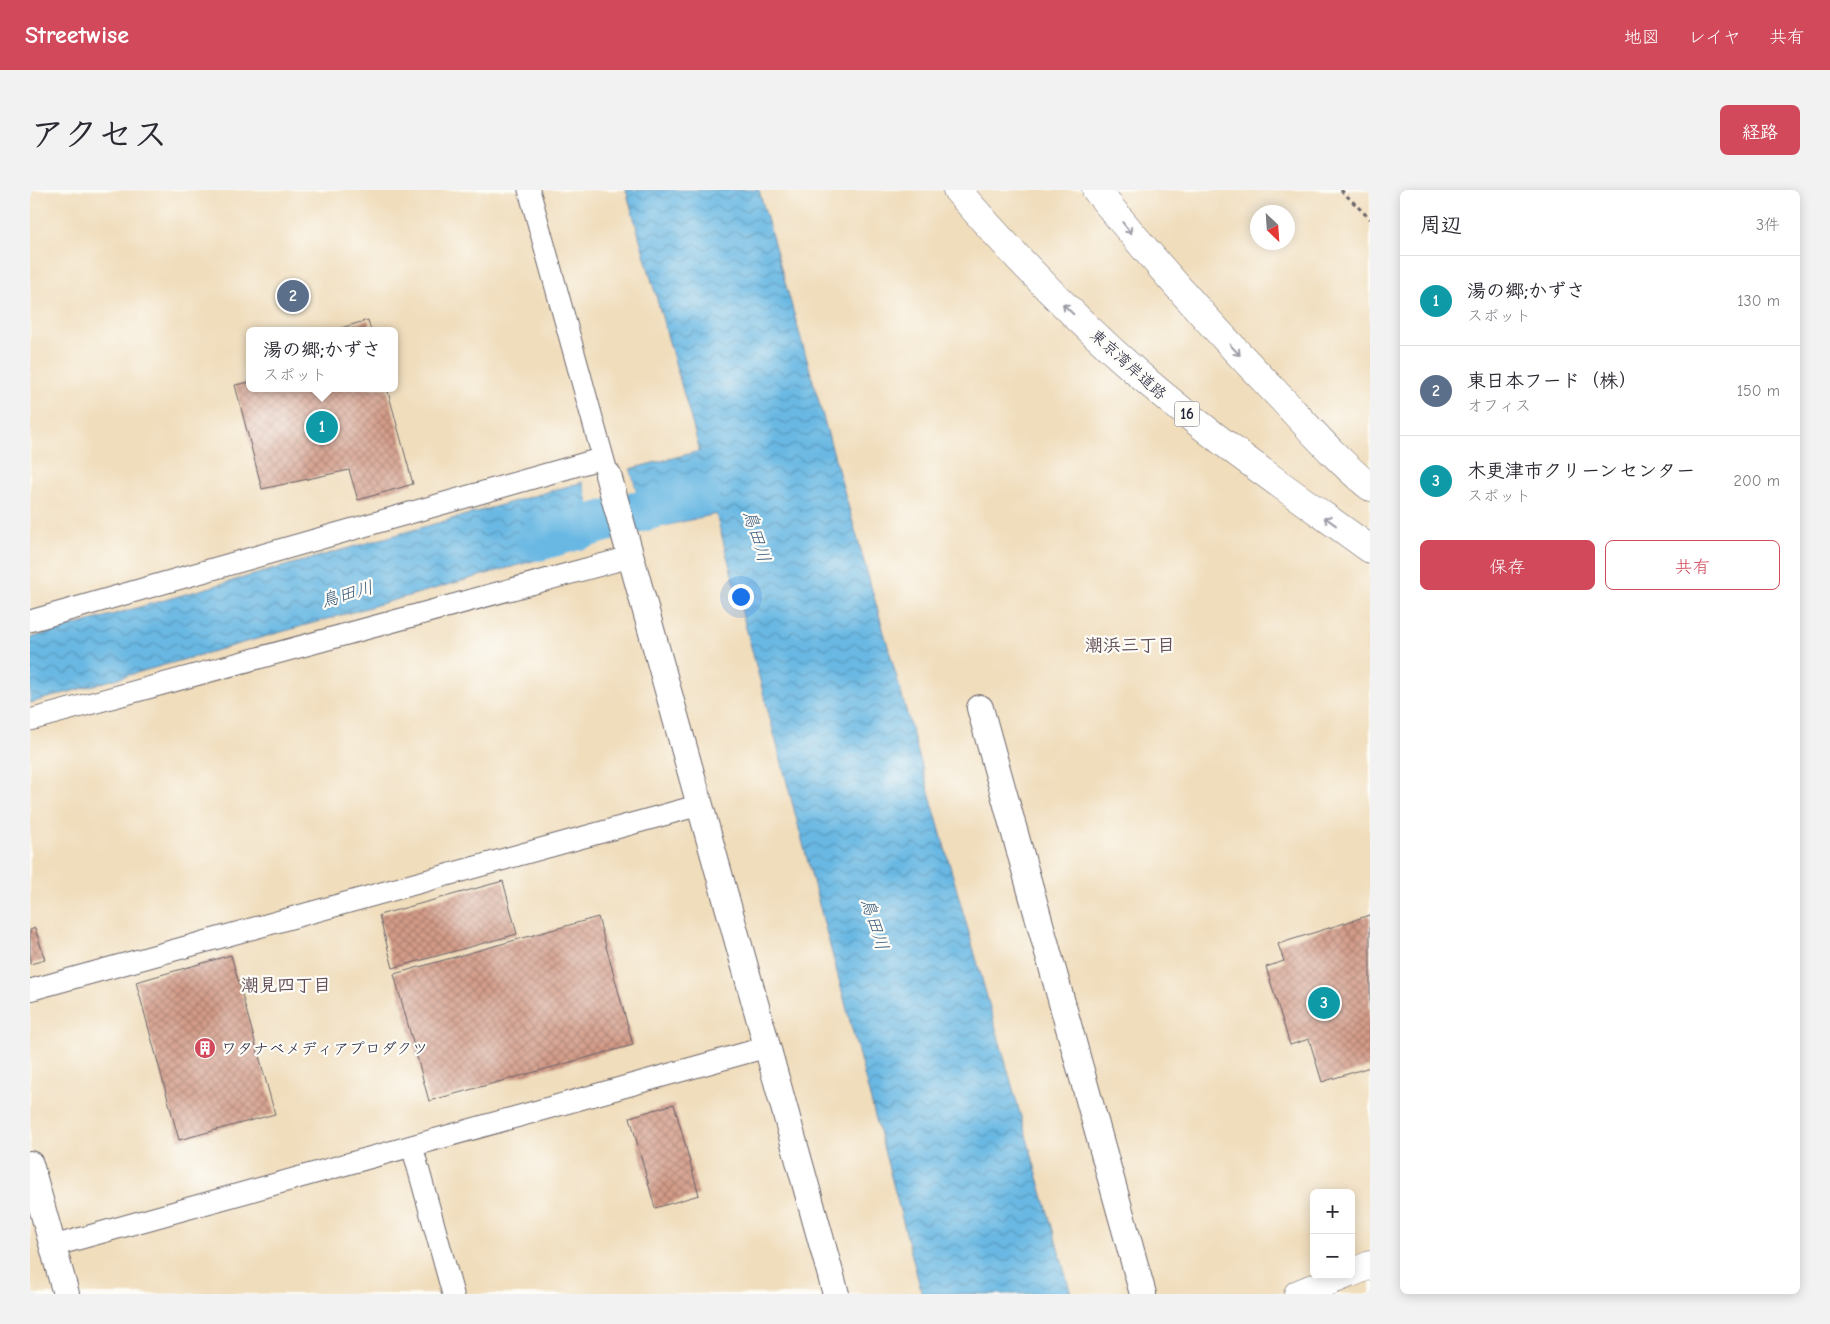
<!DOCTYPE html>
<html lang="ja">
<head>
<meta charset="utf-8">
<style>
	body { margin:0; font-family:"Comic Neue","Klee One",sans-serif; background:#f2f2f3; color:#2b2b33 }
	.controls { position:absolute; right:15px; bottom:15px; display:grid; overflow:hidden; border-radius:8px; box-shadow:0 2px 12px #0003 }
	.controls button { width:45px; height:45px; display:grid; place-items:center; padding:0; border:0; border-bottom:1px solid #e1e1e2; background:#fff; color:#2b2b33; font:25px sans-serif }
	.compass { position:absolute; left:1220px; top:15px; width:45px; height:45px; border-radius:50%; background:#fff; box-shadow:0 2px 12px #0003; rotate:155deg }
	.you { position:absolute; left:710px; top:406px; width:18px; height:18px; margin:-12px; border:4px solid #fff; border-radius:50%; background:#1a73e8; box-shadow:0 0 0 8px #1a73e833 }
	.badge { display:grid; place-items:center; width:32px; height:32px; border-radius:50%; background:#d1495b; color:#fff; font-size:16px; font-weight:700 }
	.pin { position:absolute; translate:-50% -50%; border:2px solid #fff; box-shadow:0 1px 5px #0006 }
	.popup { position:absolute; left:216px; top:137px; width:152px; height:65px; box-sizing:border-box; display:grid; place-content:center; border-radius:8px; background:#fff; filter:drop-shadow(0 1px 4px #0005); font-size:16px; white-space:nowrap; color:#7c7c81 }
	.popup b { font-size:19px; color:#2b2b33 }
	.popup::after { content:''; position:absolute; left:50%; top:100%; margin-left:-10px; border:10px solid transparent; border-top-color:#fff }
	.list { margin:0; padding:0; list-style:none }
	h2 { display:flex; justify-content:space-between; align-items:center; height:65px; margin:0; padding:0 20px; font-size:21px }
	h2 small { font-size:16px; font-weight:400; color:#7c7c81 }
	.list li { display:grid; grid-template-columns:32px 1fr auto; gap:15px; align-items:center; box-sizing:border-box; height:90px; padding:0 20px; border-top:1px solid #e1e1e2 }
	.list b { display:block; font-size:19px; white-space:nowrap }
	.list p { margin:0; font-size:16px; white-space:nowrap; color:#7c7c81 }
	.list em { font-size:16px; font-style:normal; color:#7c7c81 }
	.actions { display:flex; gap:10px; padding:15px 20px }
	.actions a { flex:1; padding:11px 0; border:1px solid #d1495b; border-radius:8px; text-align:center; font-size:18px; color:#d1495b }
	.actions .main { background:#d1495b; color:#fff }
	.map { position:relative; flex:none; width:1340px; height:1104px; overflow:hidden; border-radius:8px }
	header { display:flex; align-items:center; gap:30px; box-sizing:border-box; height:70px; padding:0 25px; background:#d1495b; color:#fff }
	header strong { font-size:24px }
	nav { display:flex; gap:28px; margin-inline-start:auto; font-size:18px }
	.intro { display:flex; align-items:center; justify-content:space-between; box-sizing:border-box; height:120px; padding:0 30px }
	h1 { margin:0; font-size:35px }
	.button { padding:12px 22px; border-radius:8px; background:#d1495b; color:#fff; font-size:18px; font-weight:700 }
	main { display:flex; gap:30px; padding:0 30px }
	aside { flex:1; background:#fff; border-radius:8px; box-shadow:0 2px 12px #0003 }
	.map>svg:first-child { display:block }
</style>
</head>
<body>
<header>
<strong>Streetwise</strong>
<nav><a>地図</a><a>レイヤ</a><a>共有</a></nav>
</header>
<div class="intro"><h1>アクセス</h1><a class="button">経路</a></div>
<main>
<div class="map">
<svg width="1340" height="1104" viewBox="0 0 1340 1104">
	<defs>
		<pattern id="water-waves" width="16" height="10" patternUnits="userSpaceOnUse" patternTransform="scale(1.25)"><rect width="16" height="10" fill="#69b8e3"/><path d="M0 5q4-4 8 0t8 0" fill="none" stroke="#5695b9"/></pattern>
		<pattern id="building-cross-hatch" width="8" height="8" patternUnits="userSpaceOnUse" patternTransform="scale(1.25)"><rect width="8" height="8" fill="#d39b88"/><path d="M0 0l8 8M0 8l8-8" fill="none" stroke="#ab7e70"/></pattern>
	</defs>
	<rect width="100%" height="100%" fill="#fdfcf7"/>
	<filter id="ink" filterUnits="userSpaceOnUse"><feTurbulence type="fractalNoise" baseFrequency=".02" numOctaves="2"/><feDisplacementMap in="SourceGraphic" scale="10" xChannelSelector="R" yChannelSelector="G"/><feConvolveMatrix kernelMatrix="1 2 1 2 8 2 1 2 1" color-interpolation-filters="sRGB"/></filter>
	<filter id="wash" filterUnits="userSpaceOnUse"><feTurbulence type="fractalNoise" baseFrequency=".0096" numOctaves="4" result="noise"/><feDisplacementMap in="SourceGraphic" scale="20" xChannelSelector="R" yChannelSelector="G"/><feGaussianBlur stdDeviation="1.12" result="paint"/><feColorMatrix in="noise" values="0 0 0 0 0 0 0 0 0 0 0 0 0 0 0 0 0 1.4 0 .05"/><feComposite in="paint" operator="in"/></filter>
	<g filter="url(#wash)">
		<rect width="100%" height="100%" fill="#f0ddbc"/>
		<path fill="url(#water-waves)" stroke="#466d8f" d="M596 0H729L1041 1104H892L686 324 617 340 600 279 670 261Z
			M553 292 570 352 0 513V448Z"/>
		<path fill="#f0ddbc" d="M600 279 617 340V342L614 340 597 280Z
			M556 291 573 352 571 355 553 292Z"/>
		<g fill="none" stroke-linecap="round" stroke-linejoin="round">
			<path stroke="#69b8e3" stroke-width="42" d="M508 350 668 305"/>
		</g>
		<g id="blocks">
			<path fill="url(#building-cross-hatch)" d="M338 130 341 141H304V140Z
				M220 192V198H357L383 294 328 310 319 280 232 299 205 195Z
				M473 691 487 744 363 778 349 725Z
				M1340 725V877L1292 892 1279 849 1260 855 1236 777 1254 771 1248 754Z
				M568 727 603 855 399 911 364 784Z
				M5 738 15 770 0 774V740Z
				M201 765 245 924 149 950 106 792Z
				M644 914 669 1005 625 1018 600 927Z"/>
		</g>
	</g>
	<g filter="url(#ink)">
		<use href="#blocks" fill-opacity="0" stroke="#6a6368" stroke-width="1"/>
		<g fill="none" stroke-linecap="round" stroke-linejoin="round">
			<g stroke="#6a6368" stroke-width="23">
				<path id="minor" d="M499 0 577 282
					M0 431 573 268
					M0 530 600 367
					M0 800 670 615
					M382 956 423 1104
					M23 1056 737 857"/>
			</g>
			<g stroke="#6a6368" stroke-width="28">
				<path id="tertiary" d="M578 285 806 1104
					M950 518 1113 1104
					M0 974 36 1104"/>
			</g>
			<g stroke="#6a6368" stroke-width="29">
				<path id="trunk" d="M927 0C985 67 1047 131 1113 188 1185 250 1264 304 1340 359
					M1066 0C1125 73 1186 141 1251 208 1280 239 1308 271 1340 297
					M1321 1083 1340 1075
					M1268 1104 1315 1085"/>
			</g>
			<path stroke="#6a6368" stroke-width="3" stroke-dasharray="4 4" stroke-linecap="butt" d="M1311 0 1340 29"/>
			<use href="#minor" stroke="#fff" stroke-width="21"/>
			<use href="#tertiary" stroke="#fff" stroke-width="26"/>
			<use href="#trunk" stroke="#fff" stroke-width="28"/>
		</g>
		<defs><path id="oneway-shaft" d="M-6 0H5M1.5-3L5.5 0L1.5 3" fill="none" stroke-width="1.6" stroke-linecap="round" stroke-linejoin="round" transform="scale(1.25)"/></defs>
		<g stroke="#9c9ca7">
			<use href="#oneway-shaft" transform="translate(1097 38) rotate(51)"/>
			<use href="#oneway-shaft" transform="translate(1038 119) rotate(-136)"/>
			<use href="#oneway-shaft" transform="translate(1205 160) rotate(47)"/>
			<use href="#oneway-shaft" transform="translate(1300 331) rotate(-144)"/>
		</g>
	</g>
	<defs>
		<g id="building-disc" transform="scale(1.125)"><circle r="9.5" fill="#d1495b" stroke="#fdfcf7"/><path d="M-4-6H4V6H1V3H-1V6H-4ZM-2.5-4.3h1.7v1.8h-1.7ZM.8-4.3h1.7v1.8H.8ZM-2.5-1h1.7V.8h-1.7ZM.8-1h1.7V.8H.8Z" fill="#fff"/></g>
	</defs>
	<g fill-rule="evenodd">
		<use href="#building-disc" x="175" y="858"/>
	</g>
	<g text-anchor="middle" stroke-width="4.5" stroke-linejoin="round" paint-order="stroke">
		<rect fill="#fdfcf7" stroke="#646373" stroke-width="1" x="1144.5" y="211.5" width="25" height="25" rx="4"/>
		<g font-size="15" font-weight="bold" fill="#22223b">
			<text x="1157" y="229">16</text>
		</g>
		<g font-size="16" fill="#22223b" stroke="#fdfcf7">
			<text transform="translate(1099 174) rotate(42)" y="6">東京湾岸道路</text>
		</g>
		<g font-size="16" fill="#22223b" stroke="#fdfcf7" text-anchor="start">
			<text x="191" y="864">ワタナベメディアプロダクツ</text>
		</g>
		<g font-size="18" font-style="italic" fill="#3e5e7e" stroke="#fdfcf7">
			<text transform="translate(727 346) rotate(73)" y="6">鳥田川</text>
			<text transform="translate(317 404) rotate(-16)" y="6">鳥田川</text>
			<text transform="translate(845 734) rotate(73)" y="6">鳥田川</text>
		</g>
		<g font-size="18" font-weight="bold" fill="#604c56" stroke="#fdfcf7">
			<text x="1100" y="461">潮浜三丁目</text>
			<text x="256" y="801">潮見四丁目</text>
		</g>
	</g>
</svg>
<div class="controls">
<button>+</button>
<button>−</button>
</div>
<svg class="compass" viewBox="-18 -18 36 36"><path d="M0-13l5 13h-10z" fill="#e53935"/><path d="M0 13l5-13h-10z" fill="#7c7c81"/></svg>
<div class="you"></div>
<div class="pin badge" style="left:292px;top:237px;background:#0f9aa8">1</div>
<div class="popup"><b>湯の郷;かずさ</b>スポット</div>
<div class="pin badge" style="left:263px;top:106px;background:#5c6f8a">2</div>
<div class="pin badge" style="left:1294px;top:813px;background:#0f9aa8">3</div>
</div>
<aside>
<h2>周辺<small>3件</small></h2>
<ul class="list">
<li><span class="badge" style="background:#0f9aa8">1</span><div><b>湯の郷;かずさ</b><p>スポット</p></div><em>130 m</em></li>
<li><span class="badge" style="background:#5c6f8a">2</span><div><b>東日本フード（株）</b><p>オフィス</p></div><em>150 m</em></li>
<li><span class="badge" style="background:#0f9aa8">3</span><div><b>木更津市クリーンセンター</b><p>スポット</p></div><em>200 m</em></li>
</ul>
<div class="actions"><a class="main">保存</a><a>共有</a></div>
</aside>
</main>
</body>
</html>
